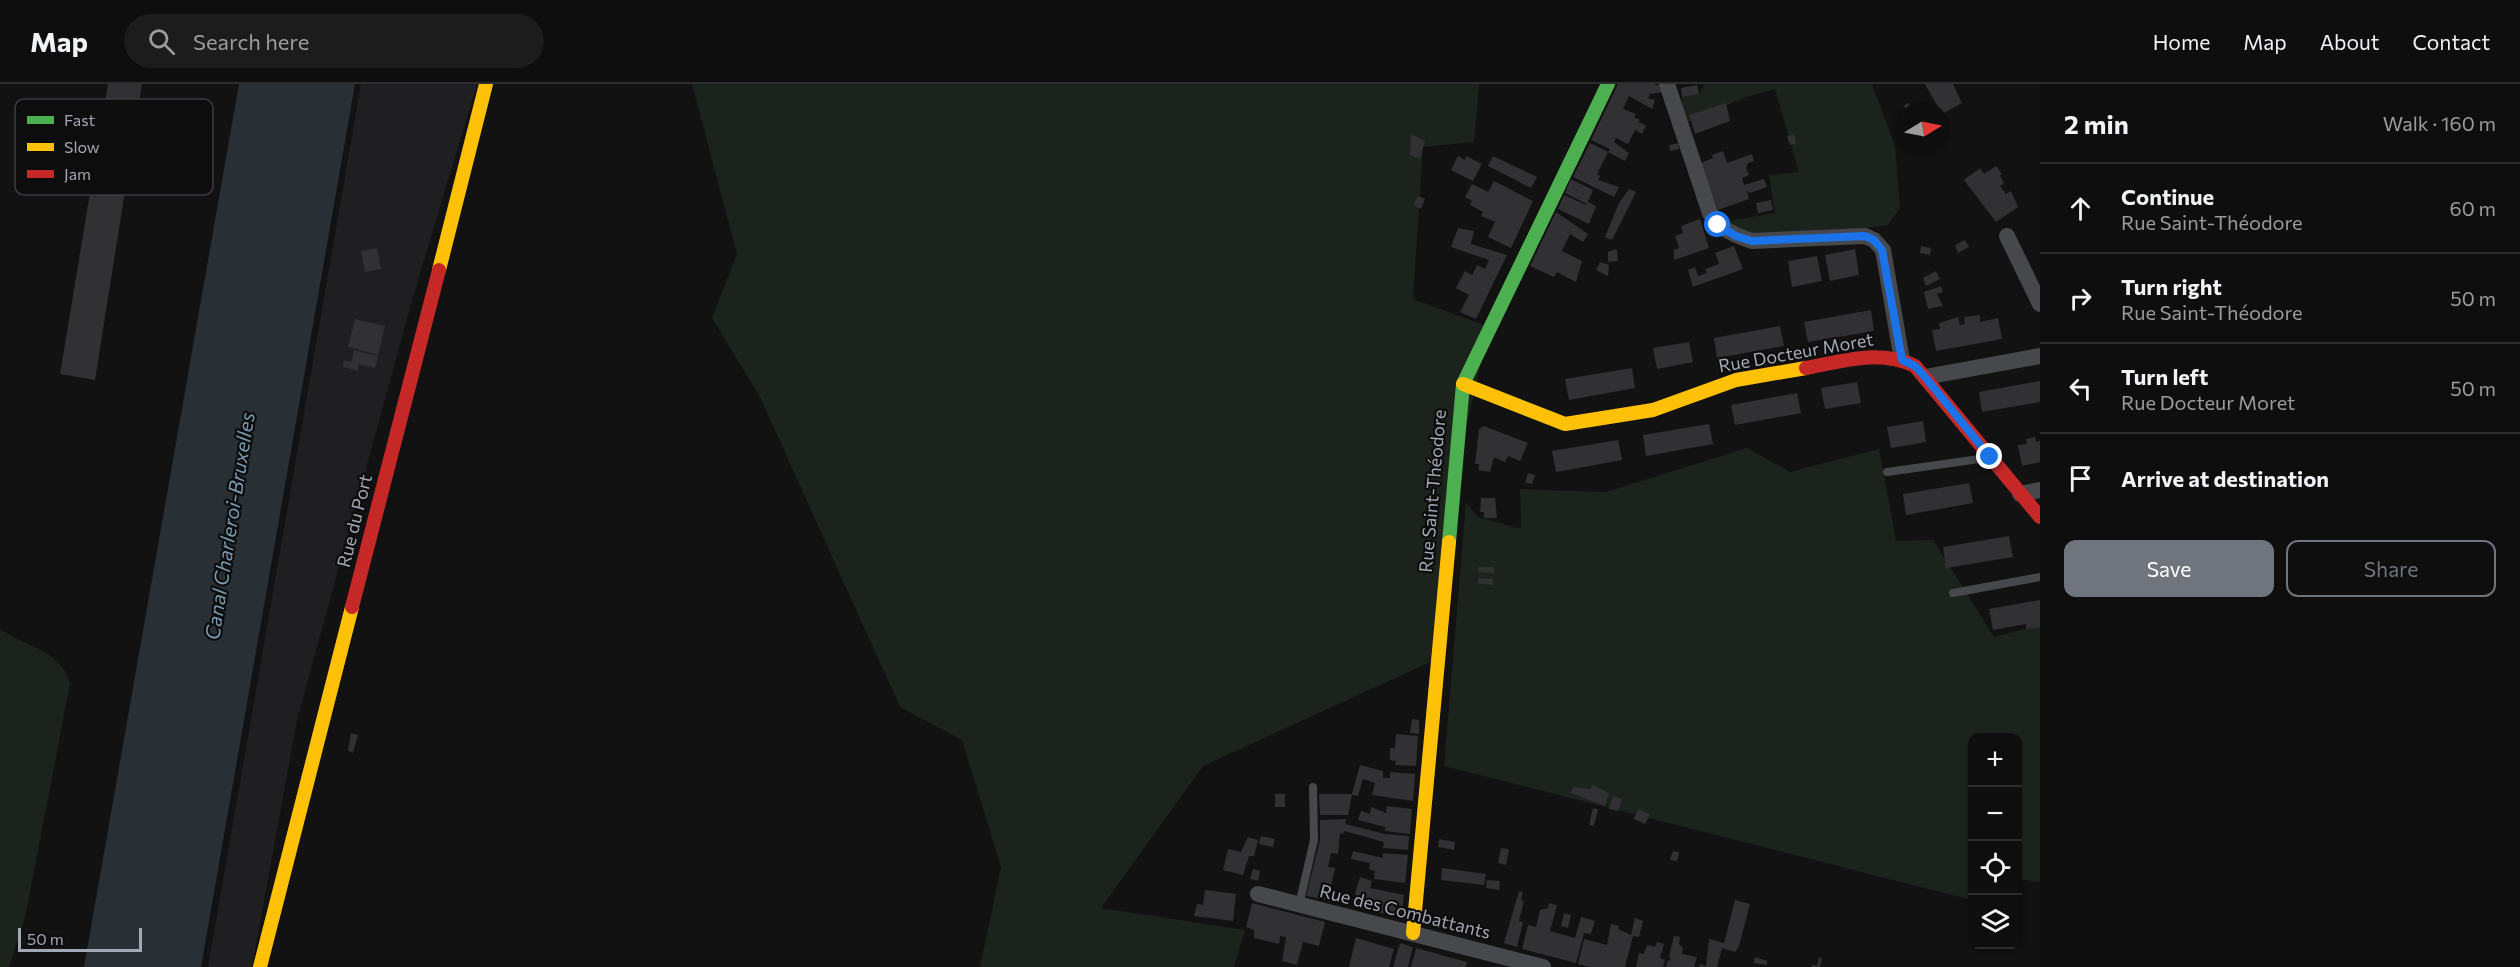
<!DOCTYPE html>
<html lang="en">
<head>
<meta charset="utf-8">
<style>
	body { margin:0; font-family:Commissioner,sans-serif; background:#1c1c1c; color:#f1f3f6 }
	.controls { position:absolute; right:18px; bottom:18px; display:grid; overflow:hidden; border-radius:12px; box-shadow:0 2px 4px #0004 }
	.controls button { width:54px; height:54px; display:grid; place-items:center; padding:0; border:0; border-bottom:2px solid #2e2e2e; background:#0e0e0e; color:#f1f3f6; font:30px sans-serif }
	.compass { position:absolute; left:1896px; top:18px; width:54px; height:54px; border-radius:50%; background:#0e0e0e; box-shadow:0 2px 4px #0004; rotate:80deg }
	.scale { position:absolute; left:18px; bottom:15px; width:124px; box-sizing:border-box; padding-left:6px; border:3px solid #a3a9b4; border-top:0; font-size:16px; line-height:21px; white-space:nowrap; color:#a3a9b4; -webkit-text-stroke:4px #0d0d0e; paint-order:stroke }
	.stop { position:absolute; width:18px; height:18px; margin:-14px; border:4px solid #1a73e8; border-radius:50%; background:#fff }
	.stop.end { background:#1a73e8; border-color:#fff; box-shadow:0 2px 6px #0008 }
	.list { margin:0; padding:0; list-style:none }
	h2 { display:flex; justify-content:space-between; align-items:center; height:78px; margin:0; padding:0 24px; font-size:26px }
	h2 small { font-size:20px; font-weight:400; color:#9b9c9e }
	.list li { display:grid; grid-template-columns:39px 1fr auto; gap:18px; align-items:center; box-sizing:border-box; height:90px; padding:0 24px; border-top:2px solid #2e2e2e }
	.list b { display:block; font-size:22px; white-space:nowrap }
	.list p { margin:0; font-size:20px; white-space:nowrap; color:#9b9c9e }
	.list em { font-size:20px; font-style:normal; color:#9b9c9e }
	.actions { display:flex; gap:12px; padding:18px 24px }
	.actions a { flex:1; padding:14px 0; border:2px solid #70747c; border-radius:12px; text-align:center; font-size:21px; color:#70747c }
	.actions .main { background:#70747c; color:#fff }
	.icon { flex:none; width:33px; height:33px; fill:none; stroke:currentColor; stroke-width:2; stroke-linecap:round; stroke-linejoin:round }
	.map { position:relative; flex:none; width:2040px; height:883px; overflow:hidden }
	header { display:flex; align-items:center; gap:36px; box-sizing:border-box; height:84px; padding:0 30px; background:#0e0e0e; border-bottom:2px solid #2e2e2e }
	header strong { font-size:28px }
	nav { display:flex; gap:33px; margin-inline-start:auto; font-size:21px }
	.search { width:420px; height:54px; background:#1c1c1c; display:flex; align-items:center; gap:15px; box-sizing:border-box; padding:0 21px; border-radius:33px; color:#9b9c9e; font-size:22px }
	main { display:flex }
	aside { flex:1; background:#0e0e0e }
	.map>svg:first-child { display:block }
</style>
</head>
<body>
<header>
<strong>Map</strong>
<div class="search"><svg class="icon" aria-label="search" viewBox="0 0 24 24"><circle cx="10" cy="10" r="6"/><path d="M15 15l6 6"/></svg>Search here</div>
<nav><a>Home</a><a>Map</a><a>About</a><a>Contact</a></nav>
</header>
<main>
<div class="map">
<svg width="2040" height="883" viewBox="0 0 2040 883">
	<rect width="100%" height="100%" fill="#121213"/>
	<path fill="#1f1f21" d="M361 0H477L413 213 297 636 252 883H208Z"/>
	<path fill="#1c231d" d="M692 0H1479L1474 58 1423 63 1413 215 1489 243 1453 401 1437 575 1203 682 1101 824 1245 846 1234 883H980L1001 783 962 656 900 623 760 313 712 234 737 170Z
		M1704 0H1872L1895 62 1900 124 1888 141 1772 156 1735 151 1725 138 1775 129 1769 91 1799 88 1775 5 1743 14 1681 41 1682 10 1701 8Z
		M1747 364 1790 388 1879 365 1896 457 1933 456 1994 553 2040 541V798L2018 795V654H1972V816L1444 682 1466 418 1478 433 1521 445 1520 405 1606 408Z
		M0 545C26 564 61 565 70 600L25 834 9 883H0Z"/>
	<path fill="#283036" d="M239 0H355L201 883H84Z"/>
	<path fill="#313133" d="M108 0H142L95 296 60 290Z
		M1618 0H1653L1662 2 1664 8 1650 10 1648 14 1655 16 1652 25 1629 12 1623 25 1636 30 1634 33 1640 36 1638 38 1646 42 1642 50 1635 46 1628 60 1616 54 1614 58 1629 69 1625 77 1608 68 1610 65 1591 56Z
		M1925 0H1953L1962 19 1942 30Z
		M1697 1 1699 10 1682 13 1681 4Z
		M1726 19 1730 37 1695 50 1689 31Z
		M1909 19 1913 27H1906L1904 21Z
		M1411 50 1425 57 1420 75 1410 71Z
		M1794 50 1796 59 1790 61 1787 52Z
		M1590 59 1608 68 1597 90 1600 92 1598 96 1619 103 1614 113 1573 93Z
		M1678 59 1679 65 1670 67 1669 61Z
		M1723 67 1727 79 1752 70 1754 77 1748 79 1746 84 1749 91 1742 94 1744 101 1764 95 1767 103 1750 109 1747 107 1749 115 1718 126 1701 79 1713 74 1712 71Z
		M1458 72 1465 76 1466 72 1482 80 1473 97 1451 86Z
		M1493 72 1537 93 1531 104 1488 82Z
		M1996 82 2002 90 2000 92 2004 99 2000 102 2006 110 2011 107 2018 123 1996 138 1964 96 1980 84 1984 90Z
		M1571 95 1593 106 1587 120 1565 109Z
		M1494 97 1533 117 1511 164 1488 153 1495 138 1481 132 1483 128 1470 121 1472 117 1465 113 1472 100 1488 108Z
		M1629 105 1636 108 1612 156 1605 153 1619 119Z
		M1564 111 1586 121 1588 118 1596 122 1589 140 1558 125Z
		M1418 112 1425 115 1421 125 1413 121Z
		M1771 116 1773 126 1758 129 1756 119Z
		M1556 128 1588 150 1583 158 1570 150 1562 167 1582 177 1576 198 1557 188 1554 193 1530 182Z
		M1700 135 1709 164 1674 176V166L1679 164 1675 152 1683 149 1681 142Z
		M1458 144 1474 147 1471 160 1507 171 1476 235 1460 228 1469 211 1456 204 1465 187 1472 191 1477 181 1485 185 1489 176 1451 163Z
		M1965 156 1969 163 1958 169 1955 161Z
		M1734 162 1743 185 1693 203 1688 186 1695 183 1698 192 1707 189 1705 185 1719 180 1715 169Z
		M1921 162 1931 164 1930 171 1920 169Z
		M377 164 381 185 365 188 361 167Z
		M1617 165 1618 177 1608 178V168Z
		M1855 165 1859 191 1830 197 1825 171Z
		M1817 172 1822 197 1792 203 1788 177Z
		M1600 178 1609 181 1608 192 1596 186Z
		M1936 187 1940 195 1926 202 1923 194Z
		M1941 202 1943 208 1937 210 1943 222 1928 225 1924 208Z
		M1871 226 1874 247 1808 258 1804 238Z
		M1980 231V238L1998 234 2002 255 1936 267 1932 246 1940 245 1939 239 1958 233 1960 241 1965 240 1964 233Z
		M355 235 385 242 378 271 348 263Z
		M1780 242 1784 262 1717 274 1714 254Z
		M1689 258 1693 278 1657 285 1653 264Z
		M354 266 378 272 375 284 359 280 358 287 343 283 344 276 351 278Z
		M1632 284 1635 304 1569 316 1565 295Z
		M2040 297V318L1982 328 1979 308Z
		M1857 298 1861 319 1825 325 1821 304Z
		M1797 309 1801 329 1735 341 1731 321Z
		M1923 337 1926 358 1891 364 1887 343Z
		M1709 340 1713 360 1646 372 1643 351Z
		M1484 342 1528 359 1520 377 1508 372 1505 378 1494 373 1490 388 1478 386 1479 380H1475L1479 345Z
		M2035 353 2036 358 2040 357V378L2022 382 2018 361 2027 360 2026 355Z
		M1618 356 1622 376 1556 388 1552 367Z
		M1528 389 1535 391 1532 400 1525 399Z
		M1969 399 1973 419 1906 431 1903 410Z
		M1481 414H1495L1497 434H1484V428H1480Z
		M2009 452 2013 473 1946 484 1943 463Z
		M1478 483H1494V489L1478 488Z
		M1478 494 1493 495V501L1478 500Z
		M2040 516V543L2026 545V540L1993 546 1989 525Z
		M1412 635 1419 636V650L1410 649Z
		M351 649 358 651 353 669 348 667Z
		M1396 650 1418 652 1416 682 1395 681 1396 677 1390 676V664H1395Z
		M1360 681 1383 687V694H1390V688L1415 690 1413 717 1372 711 1375 699 1363 695 1358 712 1352 711 1348 731H1320L1319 710H1352Z
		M1592 701 1609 709 1605 722 1571 709 1573 703 1591 705Z
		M1275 710H1285V723H1275Z
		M1613 712 1622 715 1618 727 1609 725Z
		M1387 722 1412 725 1410 750 1385 747V743L1358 736 1361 727 1370 730 1371 723 1386 729Z
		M1593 724 1598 725 1594 742 1589 741Z
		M1638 725 1650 730 1645 740 1634 735Z
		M1346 735 1345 740 1385 750 1409 752 1408 766 1383 764 1384 758 1344 747 1343 750 1340 749 1338 770 1331 769 1328 783 1335 784 1328 816 1306 812 1320 756V736Z
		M1261 752 1275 755 1273 763 1259 760Z
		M1248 753 1258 756 1254 772H1249L1243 791 1223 786 1228 765 1241 768Z
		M1439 755 1455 758 1454 766 1438 763Z
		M1501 764 1509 765 1506 781 1498 779Z
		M1353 767 1383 774V769L1408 771 1405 799 1374 795 1375 787 1369 785 1370 779 1351 775Z
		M1673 767 1679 768 1677 777 1670 776Z
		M1442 784 1486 790 1484 801 1441 796Z
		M1253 785 1260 787 1258 797 1250 795Z
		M1360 793 1372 797 1370 804 1404 811 1402 828 1397 833 1357 823 1359 815 1355 810Z
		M1487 796 1500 797 1499 806 1486 804Z
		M1205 806 1236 810 1233 837 1194 832 1197 820 1203 821Z
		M1519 807 1523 808 1521 816 1524 817 1519 837 1523 838 1517 863 1504 859Z
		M1735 816 1750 820 1739 862 1735 868 1722 864 1717 883H1699L1700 880 1706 882 1709 855 1724 859Z
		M1252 819 1325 838 1319 862 1303 858 1297 881 1282 877 1286 853 1280 852 1279 860 1254 854V846L1246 843Z
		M1549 819 1557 821 1550 847 1575 854 1581 833 1595 837 1591 850 1584 849 1576 879 1522 865 1528 841 1536 843 1540 826 1548 824Z
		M1564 829 1571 831 1568 844 1561 842Z
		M1635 834 1643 837 1639 853 1633 852 1625 883H1590L1578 880 1584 855 1607 861 1611 840 1619 842 1618 845 1631 851Z
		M1674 852 1680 853 1679 860 1683 864 1682 870 1697 873 1694 883H1666L1668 876 1671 877 1669 872Z
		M1356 854 1394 865 1389 883H1349Z
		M1657 858 1664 860 1660 874 1665 876 1663 883H1636L1639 869 1644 870 1647 861 1655 863Z
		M1400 859 1413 863 1408 883H1393Z
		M1416 864 1467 878 1466 883H1411Z
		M1755 873 1767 877V881L1754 879Z
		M1819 873 1822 874 1820 883H1811L1812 881 1817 882Z"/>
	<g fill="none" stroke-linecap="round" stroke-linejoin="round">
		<path stroke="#47484b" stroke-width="8" d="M1887 388 1987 374
			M1953 509 2040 493
			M1299 821 1314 756 1313 703"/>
		<path stroke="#47484b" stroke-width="16" d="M1667 0 1710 129C1720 145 1734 151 1752 157L1865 152 1874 156 1883 166 1902 276
			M2007 152 2040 220
			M1925 293 2040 272
			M2020 410 2040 406
			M1258 810 1543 883"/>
		<path stroke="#4caf50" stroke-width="14" d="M1449 458 1463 300 1608 0"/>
		<path stroke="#ffc107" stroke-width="14" d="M439 186 486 0
			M1463 300 1565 340 1653 326 1736 296 1806 284
			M1413 849 1449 458
			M260 883 352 523"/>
		<path stroke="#c62828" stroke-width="14" d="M1806 284C1843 277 1879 265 1915 282L2040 433
			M352 523 439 186"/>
	</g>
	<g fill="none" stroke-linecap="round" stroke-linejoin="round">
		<path stroke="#1a73e8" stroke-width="8" d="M1718 141 1736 152 1752 157 1865 152 1874 156 1882 166 1902 276 1915 282 1925 293 1990 373"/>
	</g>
	<g text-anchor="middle" stroke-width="4.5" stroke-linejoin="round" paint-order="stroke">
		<g font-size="18" fill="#a3a9b4" stroke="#0d0d0e">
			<text transform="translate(1796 269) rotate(-10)" y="6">Rue Docteur Moret</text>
			<text transform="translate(1433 407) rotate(-85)" y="6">Rue Saint-Théodore</text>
			<text transform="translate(355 437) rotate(-76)" y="6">Rue du Port</text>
			<text transform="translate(1405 828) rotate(14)" y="6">Rue des Combattants</text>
		</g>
		<g font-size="20" font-style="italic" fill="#799ab0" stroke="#0d0d0e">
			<text transform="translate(230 442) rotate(-81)" y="7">Canal Charleroi-Bruxelles</text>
		</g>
	</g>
	<rect x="15" y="15" width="198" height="96" rx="9" fill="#0d0d0e" stroke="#3a3c40" stroke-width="1.5"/>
	<rect x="27" y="32" width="27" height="8" fill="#4caf50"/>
	<rect x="27" y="59" width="27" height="8" fill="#ffc107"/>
	<rect x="27" y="86" width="27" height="8" fill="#c62828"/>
	<g font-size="16" fill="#a3a9b4">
		<text x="64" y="42">Fast</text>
		<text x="64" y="69">Slow</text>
		<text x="64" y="96">Jam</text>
	</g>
</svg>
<div class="controls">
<button>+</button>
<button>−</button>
<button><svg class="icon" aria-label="locate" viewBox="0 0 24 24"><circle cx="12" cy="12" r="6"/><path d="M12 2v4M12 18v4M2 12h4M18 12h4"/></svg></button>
<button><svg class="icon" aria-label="layers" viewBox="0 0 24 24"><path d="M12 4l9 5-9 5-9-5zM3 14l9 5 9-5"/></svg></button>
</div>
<svg class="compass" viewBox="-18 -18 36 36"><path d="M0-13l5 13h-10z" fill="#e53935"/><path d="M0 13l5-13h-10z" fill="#9b9c9e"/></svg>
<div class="scale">50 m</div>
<div class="stop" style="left:1718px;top:141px"></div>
<div class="stop end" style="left:1990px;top:373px"></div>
</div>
<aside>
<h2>2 min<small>Walk · 160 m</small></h2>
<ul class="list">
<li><svg class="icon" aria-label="ahead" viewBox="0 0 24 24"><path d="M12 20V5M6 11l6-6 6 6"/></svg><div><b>Continue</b><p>Rue Saint-Théodore</p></div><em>60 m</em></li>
<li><svg class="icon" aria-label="right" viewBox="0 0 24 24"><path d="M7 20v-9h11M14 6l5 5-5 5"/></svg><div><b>Turn right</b><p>Rue Saint-Théodore</p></div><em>50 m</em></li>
<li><svg class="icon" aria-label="left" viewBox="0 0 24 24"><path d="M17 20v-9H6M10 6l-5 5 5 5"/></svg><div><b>Turn left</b><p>Rue Docteur Moret</p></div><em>50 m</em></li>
<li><svg class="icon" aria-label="arrive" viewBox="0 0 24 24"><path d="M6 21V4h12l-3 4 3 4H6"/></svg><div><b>Arrive at destination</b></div></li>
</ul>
<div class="actions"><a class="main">Save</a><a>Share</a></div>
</aside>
</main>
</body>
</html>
